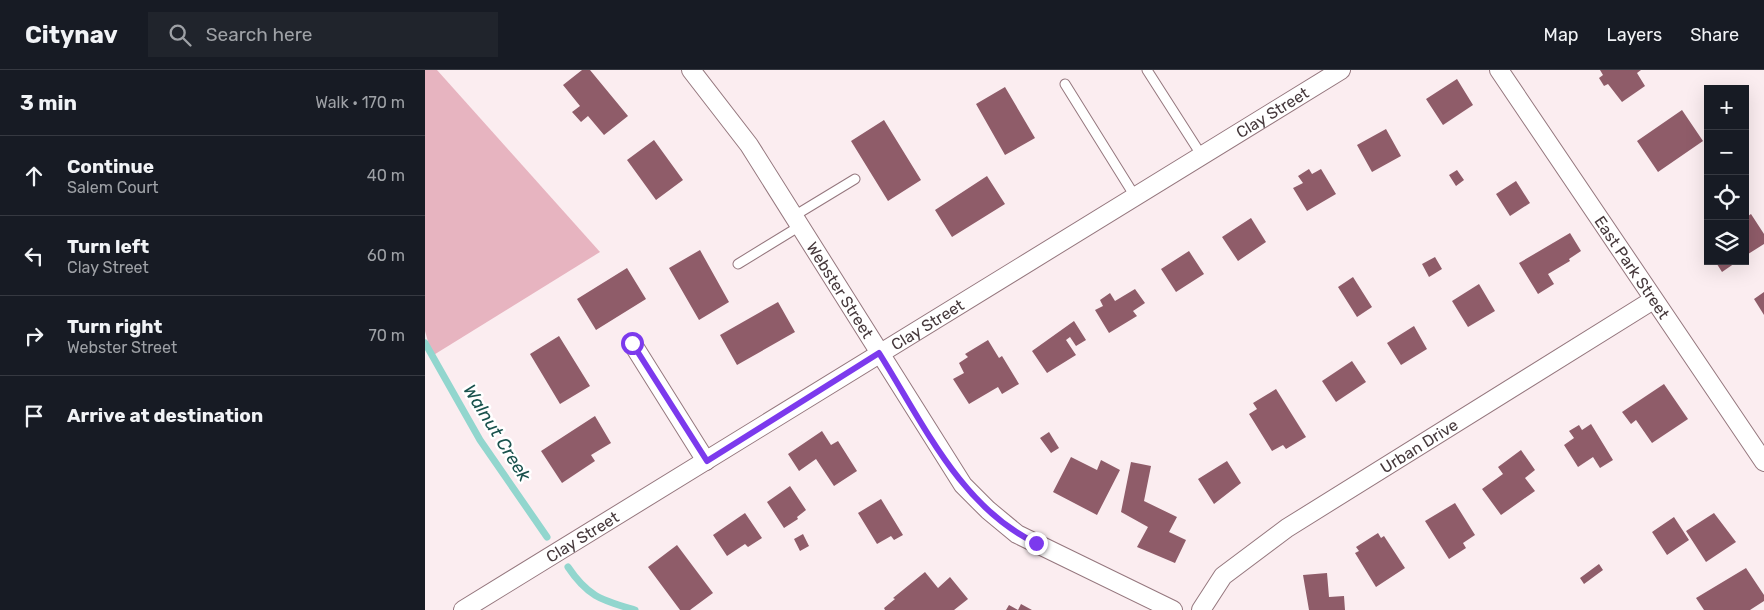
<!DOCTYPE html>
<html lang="en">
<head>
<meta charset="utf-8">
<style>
	body { margin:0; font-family:Rubik,sans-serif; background:#20242c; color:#f1f3f6 }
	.controls { position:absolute; right:15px; top:15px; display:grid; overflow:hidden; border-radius:0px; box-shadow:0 5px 20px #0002 }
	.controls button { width:45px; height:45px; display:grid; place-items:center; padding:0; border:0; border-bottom:1px solid #363941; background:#171b24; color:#f1f3f6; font:25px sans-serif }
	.stop { position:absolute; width:15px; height:15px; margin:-11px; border:4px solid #7c3aed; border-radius:50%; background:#fff }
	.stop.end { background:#7c3aed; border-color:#fff; box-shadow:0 1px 5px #0008 }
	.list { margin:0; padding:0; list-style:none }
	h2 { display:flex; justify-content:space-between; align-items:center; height:65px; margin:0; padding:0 20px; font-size:21px }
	h2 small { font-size:16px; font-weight:400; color:#9ea1a6 }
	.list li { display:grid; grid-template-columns:32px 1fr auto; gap:15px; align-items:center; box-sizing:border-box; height:80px; padding:0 20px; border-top:1px solid #363941 }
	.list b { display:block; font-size:19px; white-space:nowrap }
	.list p { margin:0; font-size:16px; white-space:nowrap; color:#9ea1a6 }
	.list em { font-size:16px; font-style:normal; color:#9ea1a6 }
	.icon { flex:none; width:28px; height:28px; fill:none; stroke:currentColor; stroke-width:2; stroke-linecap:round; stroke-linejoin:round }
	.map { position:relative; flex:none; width:1339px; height:540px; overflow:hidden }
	header { display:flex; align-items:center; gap:30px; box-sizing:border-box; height:70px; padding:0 25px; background:#171b24; border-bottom:1px solid #363941 }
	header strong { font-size:24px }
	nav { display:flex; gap:28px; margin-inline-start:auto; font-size:18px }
	.search { width:350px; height:45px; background:#20242c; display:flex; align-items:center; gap:12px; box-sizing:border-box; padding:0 18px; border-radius:0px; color:#9ea1a6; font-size:19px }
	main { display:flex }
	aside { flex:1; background:#171b24 }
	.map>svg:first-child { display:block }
</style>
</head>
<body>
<header>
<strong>Citynav</strong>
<div class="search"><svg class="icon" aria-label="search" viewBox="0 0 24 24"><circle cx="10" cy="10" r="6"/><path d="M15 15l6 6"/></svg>Search here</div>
<nav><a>Map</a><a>Layers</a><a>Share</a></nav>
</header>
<main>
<aside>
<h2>3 min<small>Walk · 170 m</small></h2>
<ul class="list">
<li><svg class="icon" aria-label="ahead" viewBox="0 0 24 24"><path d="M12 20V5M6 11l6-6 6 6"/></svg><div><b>Continue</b><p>Salem Court</p></div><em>40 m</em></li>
<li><svg class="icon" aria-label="left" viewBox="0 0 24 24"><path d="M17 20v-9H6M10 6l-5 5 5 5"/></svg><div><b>Turn left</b><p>Clay Street</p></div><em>60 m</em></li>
<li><svg class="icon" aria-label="right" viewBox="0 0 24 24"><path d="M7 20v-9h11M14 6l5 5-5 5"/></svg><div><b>Turn right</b><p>Webster Street</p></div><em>70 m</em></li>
<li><svg class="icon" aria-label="arrive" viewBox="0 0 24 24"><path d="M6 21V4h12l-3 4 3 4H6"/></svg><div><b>Arrive at destination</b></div></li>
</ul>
</aside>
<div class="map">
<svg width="1339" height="540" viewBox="0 0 1339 540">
	<rect width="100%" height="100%" fill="#fbedf0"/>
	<path fill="#e7b4c0" d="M0 0H12L175 182 7 286 0 261Z"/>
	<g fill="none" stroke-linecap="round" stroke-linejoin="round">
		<path stroke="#92d6ce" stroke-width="7" d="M0 273 55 370 122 467
			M143 497C163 527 177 530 210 540"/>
	</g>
	<path fill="#8f5c69" d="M157 0H165L203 46 179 65 163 46 156 52 147 42 155 36 138 15Z
		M1175 0H1216L1212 3 1220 16 1197 32 1183 14 1179 16 1174 8 1178 5Z
		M1032 9 1048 35 1018 55 1001 29Z
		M580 17 610 68 580 85 551 34Z
		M1257 40 1278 71 1233 102 1212 71Z
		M459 50 496 110 463 131 426 71Z
		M961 59 976 86 947 102 932 75Z
		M229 70 258 110 231 130 202 90Z
		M884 99 887 104 896 99 911 124 882 141 868 118 878 113 873 106Z
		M1032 100 1039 110 1031 116 1024 105Z
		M562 106 580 134 527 167 510 140Z
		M1091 111 1105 133 1085 146 1071 124Z
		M1326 144 1339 164V174L1320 186V148Z
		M826 148 841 172 813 191 797 167Z
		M1145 163 1156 181 1144 189 1145 191 1123 204 1129 214 1113 224 1094 193Z
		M275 180 304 232 274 250 244 198Z
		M764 181 779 204 751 222 736 199Z
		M1010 187 1017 199 1004 207 997 194Z
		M1290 191H1313L1297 202Z
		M202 198 221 229 171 260 152 229Z
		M928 207 947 237 932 247 913 217Z
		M1054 214 1070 241 1043 257 1027 231Z
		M710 219 720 233 708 241 712 246 684 263 670 240 678 236 675 230 685 223 690 231Z
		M1339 222V245L1329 229Z
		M353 232 370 262 312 295 295 265Z
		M649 251 661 270 651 276 645 267 641 270 651 285 622 303 607 281Z
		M989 256 1002 279 976 295 962 273Z
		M134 266 165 316 135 334 105 284Z
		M563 270 574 288 577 286 594 314 577 324 573 317 544 334 528 309 539 303 534 293 543 287 540 284Z
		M927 291 941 312 911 332 897 311Z
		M1239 314 1263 349 1227 373 1211 350 1206 354 1197 342Z
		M851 319 881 367 861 379 858 375 847 381 824 344 832 339 828 333Z
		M170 346 186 373 166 385 170 391 137 413 116 381Z
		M1166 354 1188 390 1175 398 1168 387 1153 397 1139 375 1149 368 1144 361 1154 355 1157 360Z
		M397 361 406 375 413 371 432 401 409 416 391 389 374 401 363 384Z
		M624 362 634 378 626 383 615 368Z
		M1096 380 1110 400 1100 408 1110 421 1076 445 1057 419 1078 404 1073 397Z
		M646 387 672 400 676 390 695 400 672 445 628 422Z
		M802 391 816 413 789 434 773 409Z
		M706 392 726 396 719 431 752 447 744 462 761 470 750 493 712 477 723 457 696 442Z
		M365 416 381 440 372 447 373 449 359 458 342 432Z
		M456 429 478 465 469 470 466 466 452 474 433 443Z
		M1030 433 1050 465 1038 473 1041 478 1024 489 1000 451Z
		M320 443 337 468 323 477 320 474 302 486 288 465Z
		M1289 443 1311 472 1281 492 1261 461Z
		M1249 447 1264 470 1242 485 1227 462Z
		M953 463 956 468 959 466 980 498 951 517 930 483 934 481 931 477Z
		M378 464 384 476 375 481 369 469Z
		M252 475 288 523 265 540H255L223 497Z
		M1174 494 1178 500 1159 514 1155 508Z
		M1321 498 1339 525V531L1325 540H1279L1271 528Z
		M500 502 513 518 525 507 543 529 529 540H460L459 538 470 529 468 528Z
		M902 503 904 527 919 526 920 540H884L878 505Z
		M596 534 607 540H581L584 535 593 540Z"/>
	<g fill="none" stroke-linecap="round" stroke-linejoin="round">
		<g stroke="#95777e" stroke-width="11">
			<path id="lane" d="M722 0 777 86
				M640 14 711 128
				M369 146 430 109
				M313 194 375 156"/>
		</g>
		<g stroke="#95777e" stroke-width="20">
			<g id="street">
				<path id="s1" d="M266 0 324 75 538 415 563 440 592 464 748 540"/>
				<path id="s2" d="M1074 0 1339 392"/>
				<path d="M207 273 281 391"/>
				<path id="s3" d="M38 540 916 0"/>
				<path id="s4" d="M776 540 798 506 862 458 1228 230"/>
			</g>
		</g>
		<use href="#lane" stroke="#fff" stroke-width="9"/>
		<use href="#street" stroke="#fff" stroke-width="18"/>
	</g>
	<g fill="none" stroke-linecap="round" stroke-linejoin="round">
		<path stroke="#7c3aed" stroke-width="6" d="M207 273 282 391 454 283C497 351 535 437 611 473"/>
	</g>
	<g text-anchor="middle" stroke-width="5" stroke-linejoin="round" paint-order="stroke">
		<g font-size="16" fill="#46393c" stroke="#fff">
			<text dy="6" stroke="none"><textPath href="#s3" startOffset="950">Clay Street</textPath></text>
			<text dy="6" stroke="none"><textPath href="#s2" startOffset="238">East Park Street</textPath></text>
			<text dy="6" stroke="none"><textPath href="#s1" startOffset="266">Webster Street</textPath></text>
			<text dy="6" stroke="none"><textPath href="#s3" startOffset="545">Clay Street</textPath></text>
			<text dy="6" stroke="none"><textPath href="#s4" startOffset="276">Urban Drive</textPath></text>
			<text dy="6" stroke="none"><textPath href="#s3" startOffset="140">Clay Street</textPath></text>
		</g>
		<g font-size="18" font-style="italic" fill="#19524d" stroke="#fff">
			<text transform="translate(72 363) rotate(58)" y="6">Walnut Creek</text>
		</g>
	</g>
</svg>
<div class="controls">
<button>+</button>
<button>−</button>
<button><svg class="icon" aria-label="locate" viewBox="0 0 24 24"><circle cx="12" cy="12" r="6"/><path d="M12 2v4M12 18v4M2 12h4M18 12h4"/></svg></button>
<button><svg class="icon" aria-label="layers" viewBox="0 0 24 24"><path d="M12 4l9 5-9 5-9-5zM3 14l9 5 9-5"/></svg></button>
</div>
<div class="stop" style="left:207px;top:273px"></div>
<div class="stop end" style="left:611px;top:473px"></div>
</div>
</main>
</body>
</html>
